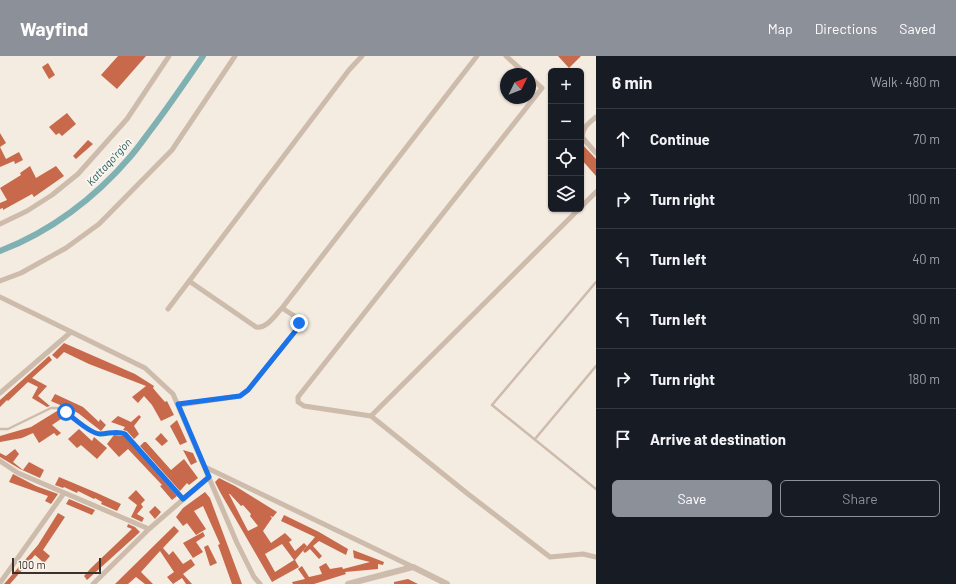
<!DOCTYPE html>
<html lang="en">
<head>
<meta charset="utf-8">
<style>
	body { margin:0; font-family:Barlow,sans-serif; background:#242831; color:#f1f3f6 }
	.controls { position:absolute; right:12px; top:12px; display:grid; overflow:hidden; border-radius:6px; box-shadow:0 1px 3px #0004 }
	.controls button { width:36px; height:36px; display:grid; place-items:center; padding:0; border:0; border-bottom:1px solid #363941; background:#171b24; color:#f1f3f6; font:20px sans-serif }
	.compass { position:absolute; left:500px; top:12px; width:36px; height:36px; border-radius:50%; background:#171b24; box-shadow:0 1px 3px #0004; rotate:47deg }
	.scale { position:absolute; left:12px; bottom:10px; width:89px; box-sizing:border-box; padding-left:4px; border:2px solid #3b302b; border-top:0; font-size:11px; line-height:14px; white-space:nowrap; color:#3b302b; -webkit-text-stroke:3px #fbf5ee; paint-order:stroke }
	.stop { position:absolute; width:12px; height:12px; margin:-9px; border:3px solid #1a73e8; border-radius:50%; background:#fff }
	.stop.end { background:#1a73e8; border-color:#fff; box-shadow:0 1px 4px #0008 }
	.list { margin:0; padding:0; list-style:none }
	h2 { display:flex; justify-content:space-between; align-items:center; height:52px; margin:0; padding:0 16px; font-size:17px }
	h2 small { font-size:13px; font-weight:400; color:#9ea1a6 }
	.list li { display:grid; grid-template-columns:26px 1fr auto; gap:12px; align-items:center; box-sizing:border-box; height:60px; padding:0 16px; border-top:1px solid #363941 }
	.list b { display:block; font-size:15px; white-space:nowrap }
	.list em { font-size:13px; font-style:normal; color:#9ea1a6 }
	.actions { display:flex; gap:8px; padding:12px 16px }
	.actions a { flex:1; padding:9px 0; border:1px solid #8c9099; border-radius:6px; text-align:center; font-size:14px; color:#8c9099 }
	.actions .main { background:#8c9099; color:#fff }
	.icon { flex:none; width:22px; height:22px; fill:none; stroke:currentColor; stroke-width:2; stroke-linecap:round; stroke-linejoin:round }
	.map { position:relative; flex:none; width:596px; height:528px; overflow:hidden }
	header { display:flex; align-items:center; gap:24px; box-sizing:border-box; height:56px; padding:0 20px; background:#8c9099; color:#fff }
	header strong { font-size:19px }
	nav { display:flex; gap:22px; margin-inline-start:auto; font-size:14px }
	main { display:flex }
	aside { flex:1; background:#171b24 }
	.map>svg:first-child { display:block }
</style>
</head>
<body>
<header>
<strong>Wayfind</strong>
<nav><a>Map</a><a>Directions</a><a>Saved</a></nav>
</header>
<main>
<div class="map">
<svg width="596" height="528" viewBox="0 0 596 528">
	<rect width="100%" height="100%" fill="#f4ebe1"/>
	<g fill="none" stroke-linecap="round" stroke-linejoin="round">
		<path stroke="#7fb0b2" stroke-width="6" d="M0 195C50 176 95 142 130 101 137 93 144 83 150 75 169 50 186 25 203 0"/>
	</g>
	<path fill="#c8694b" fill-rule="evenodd" d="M118 0H146L117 33 101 19Z
		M558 0H581L569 12Z
		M48 7 55 19 49 23 42 11Z
		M67 57 76 68 62 80 59 77 56 79 49 71Z
		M0 77 6 87 0 91 6 103 19 96 23 104 15 108 14 105 0 111Z
		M88 84 93 88 76 103 73 100Z
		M581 87 596 103V120L581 103Z
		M30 110 36 122 56 110 64 120 34 141 32 138 3 154V152L0 153V147L7 144 0 132 21 119 20 117Z
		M64 287 135 318 154 330 153 332 158 338 165 346 167 345 174 359 161 365 152 349 144 340 138 347 132 341 146 330 89 308 64 296 57 303 52 299Z
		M49 300 52 304 32 322 47 330 38 340 50 350 47 351 32 342 38 331 28 326 8 345 7 344 0 351V344Z
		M55 338 83 351 99 366 100 363 106 369 101 375 78 357 51 345Z
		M57 355 64 361 52 369 61 377 57 380 54 377 39 387 33 377 22 382 0 386V380L31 371Z
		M139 359 141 361 134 370 139 378 134 383 127 375 123 374 125 371 111 366 118 360 131 366Z
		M177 364 187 386 180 389 170 370Z
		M79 373 92 385 94 381 107 392 97 403 81 389 77 392 68 383Z
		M161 377 168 385 162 390 155 383Z
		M114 379 124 380 177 440 172 444 160 430 162 429 128 393 119 401 107 388Z
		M144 386H146L171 414 184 403 198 422 189 429 187 427 180 435 140 390Z
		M15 393 19 398 13 406 23 414 29 406 44 414 40 422 20 413 0 401V397L6 400Z
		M183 394 193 397 197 406 191 409Z
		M13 418 36 430 58 438 51 448 45 445 48 440 9 426Z
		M59 421 97 437 121 448 117 455 101 448 102 446 95 442 94 443 78 435 77 437 64 431 63 432 55 429Z
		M219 422 235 430 277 456 273 461 270 460 272 462 263 475 271 487 285 477 292 484 289 486 295 495 304 487 307 490 295 504 299 511 272 526 220 436 215 426ZM229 438H230L241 450 243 449 251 458 250 460 258 470 248 475ZM282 488 294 504 275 516 265 498Z
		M136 434 145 444 141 448 143 451 137 458 144 462 142 466 131 461 137 449 128 442Z
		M205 436 210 442 242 528H232L218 489 220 488 203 450 194 455 206 473 196 479 187 467 183 470 176 461 183 452Z
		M69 443 95 454 92 459 66 448Z
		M155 450 161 456 155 463 149 456Z
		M58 457 65 461 43 494 50 500 44 507 35 499 10 528H4L38 489Z
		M284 459 319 476 348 493 346 499 319 485 313 490 322 500 319 503 310 493 305 497 303 495 315 481 281 465Z
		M128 468 135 471 140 476 87 524 84 520 91 512 132 473 127 471Z
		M174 470 179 475 163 492 169 499 173 495 183 508 191 503 195 509 183 518 192 528H186L182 522 173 528 167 521 174 516 160 495 141 516 153 528H145L136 521 128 528H115Z
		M203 476 205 480 196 486 203 496 193 502 183 487Z
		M208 489 217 507 210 510 204 491Z
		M353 494 384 506 383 509 378 508V513L345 516 346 518 314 528H293L292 526 305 523 298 513 302 510 309 521 322 518 319 511 326 507 330 513 342 511 343 513 370 506 354 502Z
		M408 523 418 528H394V526Z"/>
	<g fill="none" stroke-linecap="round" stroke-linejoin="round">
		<path stroke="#cdbbac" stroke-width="2.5" d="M596 226 492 349 596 433
			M0 373H8L51 352H58C71 359 83 373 97 377 105 380 114 374 125 377L183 443
			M535 383 596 310"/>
		<path stroke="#cdbbac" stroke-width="5" d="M506 0 526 18
			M530 21 542 32 298 341V346L304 350 371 360 468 438 550 501 583 498 596 501
			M596 61C589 67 582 72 582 81L596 97
			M581 151 596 136
			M0 168 27 155 52 139 78 118 127 63 169 0
			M0 225 21 217 66 192 99 168 172 94 235 0
			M189 225 256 271C267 273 275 259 282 252L477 0
			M0 241 145 312 173 338 237 487 254 521 260 528
			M168 253 349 14 362 0
			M0 337 71 276
			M178 349 240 340 248 334 297 273 299 267 296 261 282 252
			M371 360 579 153
			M0 405 18 417 149 473
			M205 411 413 511
			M0 527 64 437
			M93 528 149 473 209 421"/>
		<path stroke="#cdbbac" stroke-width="6" d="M348 528 413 511 447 528"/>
	</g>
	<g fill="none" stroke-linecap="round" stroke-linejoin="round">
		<path stroke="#1a73e8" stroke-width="5" d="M66 356C73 362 91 378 100 378 109 378 116 374 125 378L183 443 209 421 178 348 240 340 248 334 297 273 299 267"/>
	</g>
	<g text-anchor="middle" stroke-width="4" stroke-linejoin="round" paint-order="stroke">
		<g font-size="11" font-style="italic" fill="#1f5a5e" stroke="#fbf5ee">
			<text transform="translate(109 106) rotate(-47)" y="4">Kattaqo'rg'on</text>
		</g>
	</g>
</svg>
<div class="controls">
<button>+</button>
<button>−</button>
<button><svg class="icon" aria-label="locate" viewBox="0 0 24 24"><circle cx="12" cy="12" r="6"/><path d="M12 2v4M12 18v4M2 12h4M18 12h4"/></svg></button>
<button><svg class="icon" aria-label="layers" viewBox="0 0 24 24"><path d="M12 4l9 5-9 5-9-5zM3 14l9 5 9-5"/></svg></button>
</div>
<svg class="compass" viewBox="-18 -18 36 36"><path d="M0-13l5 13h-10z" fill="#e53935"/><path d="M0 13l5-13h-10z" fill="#9ea1a6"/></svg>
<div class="scale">100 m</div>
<div class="stop" style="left:66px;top:356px"></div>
<div class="stop end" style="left:299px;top:267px"></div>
</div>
<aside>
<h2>6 min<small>Walk · 480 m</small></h2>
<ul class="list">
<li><svg class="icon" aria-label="ahead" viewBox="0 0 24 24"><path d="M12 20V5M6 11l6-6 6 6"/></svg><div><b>Continue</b></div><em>70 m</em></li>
<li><svg class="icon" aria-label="right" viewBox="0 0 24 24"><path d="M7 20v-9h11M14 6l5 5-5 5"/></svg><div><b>Turn right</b></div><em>100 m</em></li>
<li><svg class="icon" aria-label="left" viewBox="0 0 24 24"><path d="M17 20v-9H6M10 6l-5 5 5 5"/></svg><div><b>Turn left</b></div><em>40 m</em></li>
<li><svg class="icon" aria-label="left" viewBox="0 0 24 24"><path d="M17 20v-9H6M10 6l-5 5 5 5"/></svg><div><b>Turn left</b></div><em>90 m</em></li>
<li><svg class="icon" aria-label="right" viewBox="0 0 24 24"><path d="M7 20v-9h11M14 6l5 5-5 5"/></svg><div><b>Turn right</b></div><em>180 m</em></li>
<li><svg class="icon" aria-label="arrive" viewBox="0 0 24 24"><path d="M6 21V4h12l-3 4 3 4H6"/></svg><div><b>Arrive at destination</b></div></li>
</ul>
<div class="actions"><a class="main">Save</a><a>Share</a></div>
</aside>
</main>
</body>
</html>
